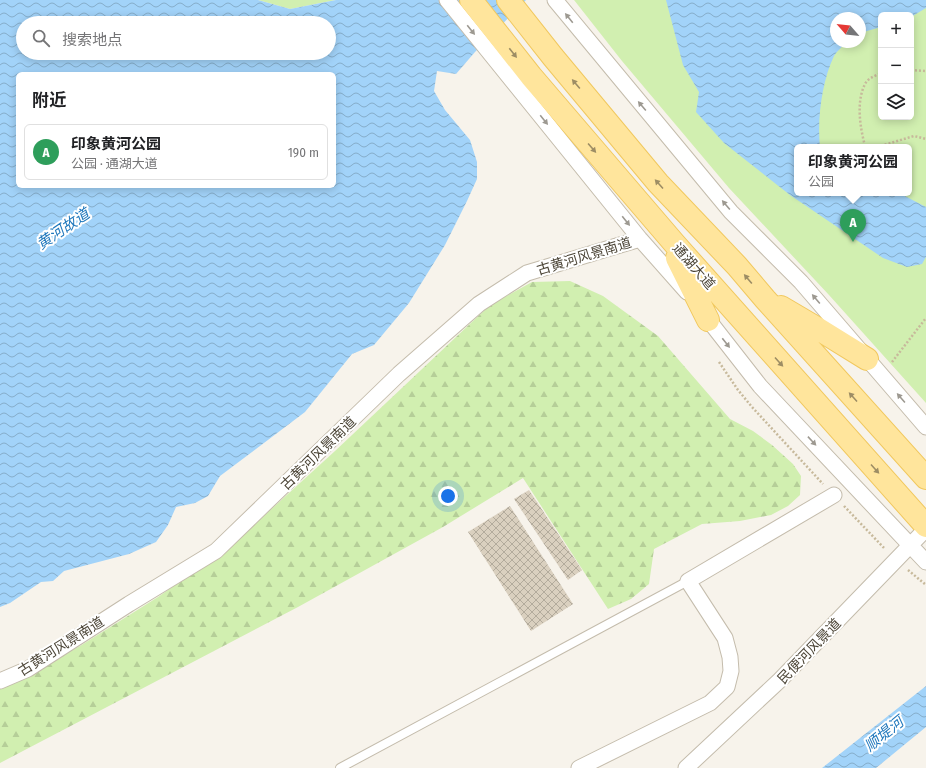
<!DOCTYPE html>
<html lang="zh">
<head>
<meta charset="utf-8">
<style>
	body { margin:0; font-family:"Fira Sans Condensed","Noto Sans SC",sans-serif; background:#f2f2f2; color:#202124 }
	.controls { position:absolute; right:12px; top:12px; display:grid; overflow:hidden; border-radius:6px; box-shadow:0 2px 10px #0003 }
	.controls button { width:36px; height:36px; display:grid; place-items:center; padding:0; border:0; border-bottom:1px solid #e0e0e0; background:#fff; color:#202124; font:20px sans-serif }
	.compass { position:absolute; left:830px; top:12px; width:36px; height:36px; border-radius:50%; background:#fff; box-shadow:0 2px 10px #0003; rotate:298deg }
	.you { position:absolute; left:448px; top:496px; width:14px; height:14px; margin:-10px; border:3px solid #fff; border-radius:50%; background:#1a73e8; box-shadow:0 0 0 6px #1a73e833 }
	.badge { display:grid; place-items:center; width:26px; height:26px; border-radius:50%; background:#7c3aed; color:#fff; font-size:13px; font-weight:700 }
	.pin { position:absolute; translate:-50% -33px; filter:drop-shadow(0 1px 2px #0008) }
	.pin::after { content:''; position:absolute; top:21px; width:14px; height:12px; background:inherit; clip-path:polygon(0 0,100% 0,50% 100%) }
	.popup { position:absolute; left:794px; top:144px; width:118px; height:52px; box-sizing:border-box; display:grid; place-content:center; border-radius:6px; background:#fff; filter:drop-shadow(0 1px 3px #0005); font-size:13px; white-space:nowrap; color:#757577 }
	.popup b { font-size:15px; color:#202124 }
	.popup::after { content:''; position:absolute; left:50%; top:100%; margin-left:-8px; border:8px solid transparent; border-top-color:#fff }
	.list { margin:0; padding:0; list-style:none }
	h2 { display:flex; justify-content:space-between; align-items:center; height:52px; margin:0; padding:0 16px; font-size:17px }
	h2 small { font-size:13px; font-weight:400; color:#757577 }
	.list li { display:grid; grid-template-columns:26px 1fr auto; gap:12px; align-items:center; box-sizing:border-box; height:56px; margin:0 8px 8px; padding:0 8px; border:1px solid #e0e0e0; border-radius:6px }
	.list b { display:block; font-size:15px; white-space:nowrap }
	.list p { margin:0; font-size:13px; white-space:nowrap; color:#757577 }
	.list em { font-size:13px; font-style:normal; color:#757577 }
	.icon { flex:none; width:22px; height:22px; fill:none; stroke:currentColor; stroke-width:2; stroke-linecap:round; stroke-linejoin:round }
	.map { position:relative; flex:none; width:926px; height:768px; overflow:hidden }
	.search { position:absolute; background:#fff; box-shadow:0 2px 10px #0003; left:16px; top:16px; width:320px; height:44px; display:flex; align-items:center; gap:10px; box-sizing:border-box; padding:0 14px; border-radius:22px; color:#757577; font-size:15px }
	.panel { position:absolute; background:#fff; box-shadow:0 2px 10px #0003; left:16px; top:72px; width:320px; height:116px; border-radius:6px }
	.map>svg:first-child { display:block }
</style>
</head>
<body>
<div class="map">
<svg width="926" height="768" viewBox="0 0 926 768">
	<defs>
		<pattern id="forest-firs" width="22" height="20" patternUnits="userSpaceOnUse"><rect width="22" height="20" fill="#d1efb0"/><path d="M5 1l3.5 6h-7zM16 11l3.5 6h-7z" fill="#b5ce98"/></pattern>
		<pattern id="water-waves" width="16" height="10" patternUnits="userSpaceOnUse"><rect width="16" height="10" fill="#a2d3f9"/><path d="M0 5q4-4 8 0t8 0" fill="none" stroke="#86adca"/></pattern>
		<pattern id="building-cross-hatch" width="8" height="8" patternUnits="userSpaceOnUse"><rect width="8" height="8" fill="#dad0bf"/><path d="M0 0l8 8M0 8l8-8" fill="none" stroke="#b3ab9c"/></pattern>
	</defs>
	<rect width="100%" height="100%" fill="#f7f3eb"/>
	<path fill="url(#forest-firs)" d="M570 281 603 296 658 336 730 419 753 431 772 445 793 464 801 476 800 495 788 506 771 515 740 521 702 524 654 549 649 584 631 599 608 609 523 478 443 527 298 607 0 763V689L80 646 158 597 232 545 335 451 490 305 532 282Z"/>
	<path fill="#d1efb0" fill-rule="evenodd" d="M258 0H336L290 9Z
		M574 0H926V403L829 295 729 188 622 61ZM881 15H911V117H881ZM836 18H860V42H836ZM797 147H909V193H797Z"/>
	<path fill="url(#water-waves)" fill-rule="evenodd" d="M0 0H258L290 9 336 0H526L475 52 456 74 437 71 434 91 445 110 470 140 477 162V179L467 201 445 245 409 303 374 345 352 354 305 412 220 476 208 496 195 503 176 507 168 525 156 542 129 554 64 571 53 581 41 582 10 603 0 607ZM23 23H329V53H23ZM18 74H334V186H18Z
		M666 0H926V8L911 17V15H881V27L860 33V18H836V42H847C843 46 837 51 834 56 822 81 817 119 820 147H797V193H899L926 207V257L922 264 907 267 883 258 790 195 724 143 696 112 699 92 683 65Z
		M926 686V727L876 768H822Z"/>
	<path fill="url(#building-cross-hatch)" d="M529 490 582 570 568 580 514 499Z
		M510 506 573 604 531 631 468 532Z"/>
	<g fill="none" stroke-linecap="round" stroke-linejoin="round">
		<g stroke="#c4bcac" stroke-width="10">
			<path id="service" d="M340 768 688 581"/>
		</g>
		<g stroke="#c4bcac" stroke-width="17">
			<path id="minor" d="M447 0 640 239 687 292
				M555 0 731 212 801 282 926 427
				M703 313 760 386 926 562
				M0 681 28 669 129 604 216 551 399 374 479 304 527 273 640 239
				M579 768 710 703 727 687 731 671 730 657 725 638 688 581 834 495
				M686 768 780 680 926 529"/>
		</g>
		<g stroke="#f1c85e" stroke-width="24">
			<path id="primary" d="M471 0 531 76 674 243 926 526
				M508 0 553 57 658 183 737 266 765 299 926 478
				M677 258 708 320
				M781 307 820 330 867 359"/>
		</g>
		<path stroke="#c7b99b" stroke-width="2.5" stroke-dasharray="2 2" stroke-linecap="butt" d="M911 70 926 71
			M869 147 865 146C860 127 856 102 865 84 868 78 875 76 881 73
			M877 147 914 136 926 139
			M719 362 738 390 752 407 823 484
			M892 362 926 318
			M844 506 885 549
			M908 570 926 585"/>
		<use href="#service" stroke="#fff" stroke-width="8"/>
		<use href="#minor" stroke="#fff" stroke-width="15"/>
		<use href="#primary" stroke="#ffe59c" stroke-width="22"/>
	</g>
	<defs><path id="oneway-solid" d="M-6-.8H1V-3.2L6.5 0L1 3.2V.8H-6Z"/></defs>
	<g fill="#9d9991">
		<use href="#oneway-solid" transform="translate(569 18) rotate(-129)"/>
		<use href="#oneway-solid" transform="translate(471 30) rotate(51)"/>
		<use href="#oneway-solid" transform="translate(642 106) rotate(-130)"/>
		<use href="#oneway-solid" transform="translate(544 120) rotate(51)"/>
		<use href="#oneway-solid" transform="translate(726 205) rotate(-130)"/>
		<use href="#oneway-solid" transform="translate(626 221) rotate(51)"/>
		<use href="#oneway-solid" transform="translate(816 299) rotate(-130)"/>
		<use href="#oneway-solid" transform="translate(726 343) rotate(52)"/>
		<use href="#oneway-solid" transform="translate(901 398) rotate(-131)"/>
		<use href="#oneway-solid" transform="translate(812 441) rotate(47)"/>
	</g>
	<g fill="#9d8d64">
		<use href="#oneway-solid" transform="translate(513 53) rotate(52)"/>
		<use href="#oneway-solid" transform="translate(576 84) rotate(-130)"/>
		<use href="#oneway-solid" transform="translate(592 148) rotate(49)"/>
		<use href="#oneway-solid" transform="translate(659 184) rotate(-132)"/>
		<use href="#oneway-solid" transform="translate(748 279) rotate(-130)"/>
		<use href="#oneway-solid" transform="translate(779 362) rotate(48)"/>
		<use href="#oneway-solid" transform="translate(853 397) rotate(-132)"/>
		<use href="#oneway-solid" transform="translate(875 469) rotate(48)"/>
	</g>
	<g text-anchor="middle" stroke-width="4" stroke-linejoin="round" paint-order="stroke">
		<g font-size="14" fill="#4c4537" stroke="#fff">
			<text transform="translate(584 256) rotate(-17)" y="5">古黄河风景南道</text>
			<text transform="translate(694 266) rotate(49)" y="5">通湖大道</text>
			<text transform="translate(318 453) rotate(-44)" y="5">古黄河风景南道</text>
			<text transform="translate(61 646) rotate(-32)" y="5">古黄河风景南道</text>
			<text transform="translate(809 651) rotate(-46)" y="5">民便河风景道</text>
		</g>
		<g font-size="15" font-style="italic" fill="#2179bd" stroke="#fff">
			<text transform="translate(63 229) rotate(-34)" y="5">黄河故道</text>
			<text transform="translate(884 734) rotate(-39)" y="5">顺堤河</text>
		</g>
	</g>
</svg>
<div class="controls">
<button>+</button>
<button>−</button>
<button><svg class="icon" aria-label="layers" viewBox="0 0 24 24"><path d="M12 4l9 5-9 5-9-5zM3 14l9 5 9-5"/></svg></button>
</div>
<svg class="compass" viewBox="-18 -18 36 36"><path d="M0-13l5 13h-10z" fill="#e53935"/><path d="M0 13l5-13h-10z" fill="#757577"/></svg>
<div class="you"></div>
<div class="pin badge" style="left:853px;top:242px;background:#2e9e5b">A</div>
<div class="popup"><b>印象黄河公园</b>公园</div>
<div class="search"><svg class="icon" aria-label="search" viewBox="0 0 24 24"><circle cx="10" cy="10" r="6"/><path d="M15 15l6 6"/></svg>搜索地点</div>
<section class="panel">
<h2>附近<small></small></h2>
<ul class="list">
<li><span class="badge" style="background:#2e9e5b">A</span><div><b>印象黄河公园</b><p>公园 · 通湖大道</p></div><em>190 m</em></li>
</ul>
</section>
</div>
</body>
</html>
